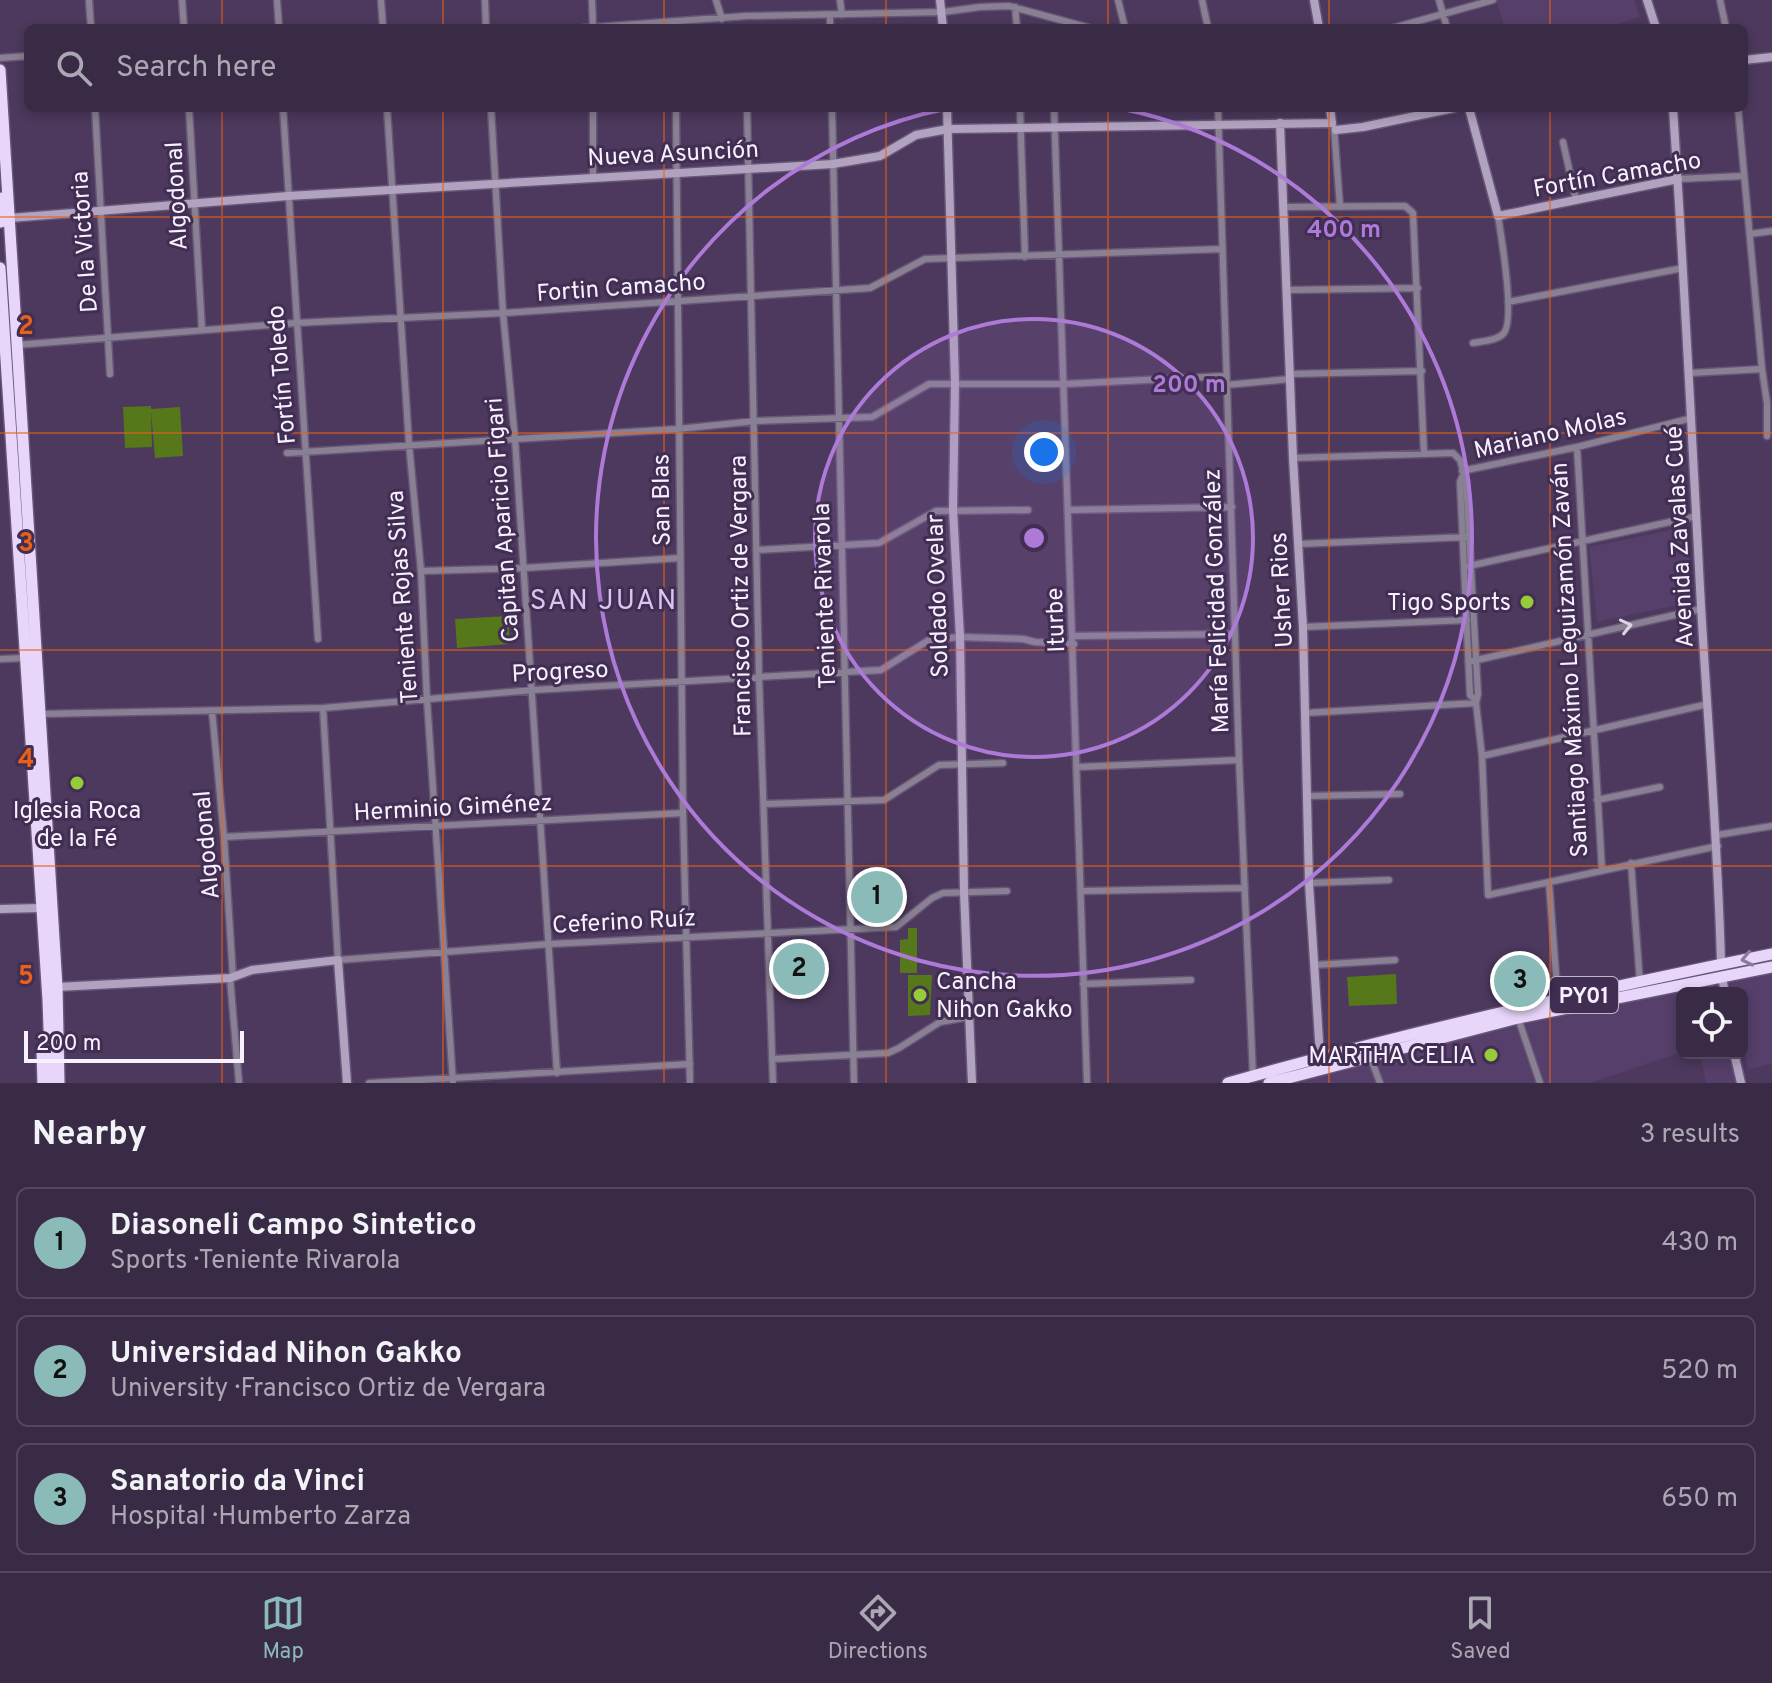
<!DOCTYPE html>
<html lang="en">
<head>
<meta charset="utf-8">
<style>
	body { margin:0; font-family:Overpass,sans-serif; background:#443751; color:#f1f3f6 }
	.controls { position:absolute; right:24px; bottom:24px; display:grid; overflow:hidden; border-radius:12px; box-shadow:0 4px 12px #0003 }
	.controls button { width:72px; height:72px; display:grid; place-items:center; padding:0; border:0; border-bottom:2px solid #53475f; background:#392b46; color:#f1f3f6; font:40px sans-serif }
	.scale { position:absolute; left:24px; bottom:20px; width:220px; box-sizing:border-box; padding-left:8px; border:4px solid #f7f0fe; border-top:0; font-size:22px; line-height:28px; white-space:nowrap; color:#f7f0fe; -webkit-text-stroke:6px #412e52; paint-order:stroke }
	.you { position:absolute; left:1044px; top:452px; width:28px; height:28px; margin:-20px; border:6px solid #fff; border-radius:50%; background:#1a73e8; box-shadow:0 0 0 12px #1a73e833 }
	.badge { display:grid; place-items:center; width:52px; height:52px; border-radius:50%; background:#8bbbb9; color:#111; font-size:26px; font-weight:700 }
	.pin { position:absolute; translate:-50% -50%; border:4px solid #fff; box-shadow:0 2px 8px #0006 }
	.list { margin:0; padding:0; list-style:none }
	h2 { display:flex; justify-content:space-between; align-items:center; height:104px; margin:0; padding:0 32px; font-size:34px }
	h2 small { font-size:26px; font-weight:400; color:#aba7b3 }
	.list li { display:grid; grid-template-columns:52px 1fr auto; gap:24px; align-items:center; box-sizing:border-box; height:112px; margin:0 16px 16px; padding:0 16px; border:2px solid #53475f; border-radius:12px }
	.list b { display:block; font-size:30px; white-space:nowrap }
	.list p { margin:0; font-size:26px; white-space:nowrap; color:#aba7b3 }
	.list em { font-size:26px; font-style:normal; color:#aba7b3 }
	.icon { flex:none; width:44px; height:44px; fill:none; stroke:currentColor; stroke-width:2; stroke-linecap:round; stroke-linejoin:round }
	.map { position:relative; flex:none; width:1772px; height:1083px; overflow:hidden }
	.search { position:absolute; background:#392b46; box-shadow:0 4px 12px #0003; left:24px; right:24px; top:24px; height:88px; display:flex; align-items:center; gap:20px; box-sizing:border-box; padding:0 28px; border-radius:12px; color:#aba7b3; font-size:30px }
	.sheet { height:488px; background:#392b46 }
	nav { display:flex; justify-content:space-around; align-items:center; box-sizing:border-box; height:112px; border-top:2px solid #53475f; background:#392b46; font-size:22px; color:#aba7b3 }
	nav a { display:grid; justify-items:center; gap:4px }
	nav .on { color:#8bbbb9 }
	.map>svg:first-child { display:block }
</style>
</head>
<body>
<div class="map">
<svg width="1772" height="1083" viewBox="0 0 1772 1083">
	<rect width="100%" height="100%" fill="#4c395d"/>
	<path fill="#563f6a" d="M1496 0H1634L1640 17 1606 28H1505Z
		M1686 527 1693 602 1597 622 1589 547Z
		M1772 973V1064L1748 1069 1742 1041V993H1732L1730 983Z
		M1712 984 1715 993H1682V1052L1590 1083H1303L1302 1079 1514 1020Z
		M1700 1053H1729L1736 1083H1706Z"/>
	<path fill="#56771a" d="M151 406V409L180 407 183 456 155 458 151 412 152 447 125 448 123 407Z
		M508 616 510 644 457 648 455 619Z
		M908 928H917V973H900V940L908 939Z
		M1396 974 1397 1004 1349 1006 1347 977Z
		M908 975H932L930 1015 908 1016Z"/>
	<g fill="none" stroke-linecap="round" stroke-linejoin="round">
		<g stroke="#675677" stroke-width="9">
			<path id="street" d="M89 0 91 28
				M182 0 184 28
				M277 0 279 28
				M381 0 383 28
				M485 0 486 28
				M592 0 593 28
				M716 0 722 19
				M840 0 842 15
				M1118 0 1125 28
				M1202 0 1208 28
				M1439 0 1447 28
				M1720 0 1726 28
				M1015 7 1017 28
				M830 15V28
				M583 28 746 16 943 12 980 7 1009 6 1090 28
				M1393 28 1493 0
				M0 58 28 56
				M95 108 110 374
				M189 108 202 330
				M283 108 318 639
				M387 108 409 444 421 571 427 700 453 1083
				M491 108 503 313 515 439 557 1073
				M676 108 683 813 690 1083
				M747 108 759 677 773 1083
				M832 108C839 433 846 758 854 1083
				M1020 108 1025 257
				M1054 108 1087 1083
				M1218 108 1239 760 1253 1076
				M1738 108 1762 369 1767 403V436
				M1334 127 1340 207
				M1563 142 1576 200
				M593 178V108
				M1678 179 1744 176
				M1285 207 1405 206 1413 213 1424 453
				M1750 234 1772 231
				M1287 290 1418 288
				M1508 302 1683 268
				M1473 343C1482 341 1496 341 1503 334 1516 322 1501 235 1498 216
				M16 345 295 323 503 313 870 288 925 259 1222 249
				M1690 373 1762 369
				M1290 374 1422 371
				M1226 385 1290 379
				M1577 447 1602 870
				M287 453 678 429 755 421 872 417 929 384H1065L1225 376
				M1293 458 1453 453 1460 460 1466 481 1478 694 1476 703 1482 756 1488 895 1718 846
				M1462 471 1577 447 1692 418
				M1463 475 1460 482 1470 695 1476 701
				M1069 510 1232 507
				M1299 544 1466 537
				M756 550 879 543 936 511 1028 510
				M1464 567 1697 516
				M421 571 524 568 680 558
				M1303 627 1467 620
				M1073 636 1235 634
				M0 659 25 658
				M1468 662 1701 609
				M323 708 338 960 550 944 896 927 932 898 943 893 1007 891
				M212 711 224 837 233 977
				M1305 713 1476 703
				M40 714 323 708 533 690 881 670 929 640 960 637 1023 639 1035 642 1074 644
				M1482 756 1708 704
				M1078 767 1239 760
				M1307 796 1400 794
				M1597 800 1660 787
				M764 804 884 800 939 765 1003 763
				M1717 835 1772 826
				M224 837 683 813
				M1631 863 1640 983
				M1549 882 1558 1002
				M1309 883 1389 880
				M1081 891 1245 888
				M1314 965 1395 960
				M230 978 239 1083
				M1083 984 1191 980
				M1518 1018 1540 1083
				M1370 1056 1380 1083
				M773 1059 888 1053 899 1048 940 1022 968 1017
				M369 1083 690 1064"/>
		</g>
		<g stroke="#675677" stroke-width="11">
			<path id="secondary" d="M940 0 943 28
				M1314 0 1319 28
				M1647 0 1656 28
				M1744 60 1772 57
				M947 108 955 383 953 510 960 637 964 892 972 1083
				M1469 108 1498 216 1678 179
				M1673 108C1684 274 1692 440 1701 606 1708 726 1718 845 1721 964
				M1280 123 1293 458 1303 627 1309 883 1320 1056
				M1336 130 1363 127 1454 108
				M10 218 288 196 833 164 880 156 916 135 948 129 1332 123 1330 108
				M0 909 40 908
				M1722 977 1725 993
				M57 987 230 978 252 970 338 960 347 1083
				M1734 1053 1741 1083"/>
		</g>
		<g stroke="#675677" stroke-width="14">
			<path id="highway" d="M0 70 57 987 59 1083
				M0 198 1 222
				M0 268 48 1000 51 1083
				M42 1050 43 1083
				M1228 1083C1407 1032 1589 991 1772 954
				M1269 1083 1518 1018 1772 967"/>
		</g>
		<use href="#street" stroke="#898093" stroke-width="6"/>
		<use href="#secondary" stroke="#b1a2bf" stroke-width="8"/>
		<use href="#highway" stroke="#e8d6fa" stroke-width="11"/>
	</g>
	<defs><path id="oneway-chevron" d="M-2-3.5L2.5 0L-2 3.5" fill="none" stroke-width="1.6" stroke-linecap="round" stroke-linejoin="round" transform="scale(2)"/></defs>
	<use stroke="#dcd4e3" href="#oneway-chevron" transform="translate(1626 626) rotate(-13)"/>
	<use stroke="#8c7a9e" href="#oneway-chevron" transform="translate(1747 959) rotate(168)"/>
	<path fill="none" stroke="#e96118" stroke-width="2" stroke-opacity="0.55" d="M222 0V28M443 0V28M664 0V28M886 0V28M1108 0V28M1329 0V28M1550 0V28M222 108V1083M443 108V1083M664 108V1083M886 108V1083M1108 108V1083M1329 108V1083M1550 108V1083M0 217H1772M0 433H1772M0 650H1772M0 866H1772"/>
	<circle cx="1034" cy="538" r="219" fill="#ad7ad8" fill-opacity=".12"/>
	<g fill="none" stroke="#ad7ad8" stroke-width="4">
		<circle cx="1034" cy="538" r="219"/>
		<path d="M1118 108A438 438 0 1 1 950 108"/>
	</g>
	<g fill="#96cc39" stroke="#412e52" stroke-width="3">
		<circle cx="1527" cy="602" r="8"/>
		<circle cx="77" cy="783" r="8"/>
		<circle cx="920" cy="995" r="8"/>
		<circle cx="1491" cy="1055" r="8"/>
	</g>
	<g text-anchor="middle" stroke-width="6" stroke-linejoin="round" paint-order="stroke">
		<rect fill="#412e52" stroke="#c0b6ca" stroke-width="2" x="1550" y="977" width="68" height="36" rx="6"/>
		<g font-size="22" font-weight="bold" fill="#f7f0fe">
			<text x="1584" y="1003">PY01</text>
		</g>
		<g font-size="24" fill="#f7f0fe" stroke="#412e52">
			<text transform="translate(673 153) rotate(-3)" y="8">Nueva Asunción</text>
			<text transform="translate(1617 174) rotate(-10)" y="8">Fortín Camacho</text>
			<text transform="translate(176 196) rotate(-93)" y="8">Algodonal</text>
			<text transform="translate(84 242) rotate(-94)" y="8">De la Victoria</text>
			<text transform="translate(621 287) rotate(-4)" y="8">Fortin Camacho</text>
			<text transform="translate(281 375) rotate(-95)" y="8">Fortín Toledo</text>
			<text transform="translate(1550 433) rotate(-13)" y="8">Mariano Molas</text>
			<text transform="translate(661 500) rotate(-91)" y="8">San Blas</text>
			<text transform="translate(502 520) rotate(-94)" y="8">Capitan Aparicio Figari</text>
			<text transform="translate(1679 537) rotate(-93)" y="8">Avenida Zavalas Cué</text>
			<text transform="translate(1281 590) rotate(-93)" y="8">Usher Rios</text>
			<text transform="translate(740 596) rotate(-91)" y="8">Francisco Ortiz de Vergara</text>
			<text transform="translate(824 596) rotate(-92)" y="8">Teniente Rivarola</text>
			<text transform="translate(937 596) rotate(-92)" y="8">Soldado Ovelar</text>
			<text transform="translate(402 597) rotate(-94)" y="8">Teniente Rojas Silva</text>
			<text transform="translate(1216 601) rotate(-92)" y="8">María Felicidad González</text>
			<text transform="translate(1055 620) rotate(-92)" y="8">Iturbe</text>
			<text transform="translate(1569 660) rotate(-93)" y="8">Santiago Máximo Leguizamón Zaván</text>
			<text transform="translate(560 671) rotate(-3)" y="8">Progreso</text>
			<text transform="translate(453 807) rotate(-3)" y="8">Herminio Giménez</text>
			<text transform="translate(206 845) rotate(-95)" y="8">Algodonal</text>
			<text transform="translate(624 921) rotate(-3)" y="8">Ceferino Ruíz</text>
		</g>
		<g font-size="24" fill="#f7f0fe" stroke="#412e52" text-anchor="end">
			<text x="1511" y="610">Tigo Sports</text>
			<text x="77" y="818" text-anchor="middle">Iglesia Roca<tspan x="77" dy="28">de la Fé</tspan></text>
			<text x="936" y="989" text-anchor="start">Cancha<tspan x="936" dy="28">Nihon Gakko</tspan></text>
			<text x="1475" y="1063">MARTHA CELIA</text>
		</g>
		<g font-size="28" letter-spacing="2" fill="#dac4f0" stroke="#412e52">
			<text x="604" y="609">SAN JUAN</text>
		</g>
	</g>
	<g font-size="26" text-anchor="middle" font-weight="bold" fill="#e96118" stroke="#412e52" stroke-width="6" stroke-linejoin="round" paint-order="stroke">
		<text x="26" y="334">2</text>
		<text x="26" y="551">3</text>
		<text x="26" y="767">4</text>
		<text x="26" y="984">5</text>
	</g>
	<circle cx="1034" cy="538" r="12" fill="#ad7ad8" stroke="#412e52" stroke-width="4"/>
	<g font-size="24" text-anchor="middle" font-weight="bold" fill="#ad7ad8" stroke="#412e52" stroke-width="6" stroke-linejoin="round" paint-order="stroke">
		<text x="1344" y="237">400 m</text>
		<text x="1189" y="392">200 m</text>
	</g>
</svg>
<div class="controls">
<button><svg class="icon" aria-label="locate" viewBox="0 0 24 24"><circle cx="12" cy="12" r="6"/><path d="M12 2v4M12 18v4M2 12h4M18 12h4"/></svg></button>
</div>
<div class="scale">200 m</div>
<div class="you"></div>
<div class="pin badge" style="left:877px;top:897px">1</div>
<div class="pin badge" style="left:799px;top:969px">2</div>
<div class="pin badge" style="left:1520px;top:981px">3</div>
<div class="search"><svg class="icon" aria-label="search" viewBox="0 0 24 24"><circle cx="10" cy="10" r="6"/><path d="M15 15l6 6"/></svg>Search here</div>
</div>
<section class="sheet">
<h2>Nearby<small>3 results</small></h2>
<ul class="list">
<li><span class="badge">1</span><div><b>Diasoneli Campo Sintetico</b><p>Sports · Teniente Rivarola</p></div><em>430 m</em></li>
<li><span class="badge">2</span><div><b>Universidad Nihon Gakko</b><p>University · Francisco Ortiz de Vergara</p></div><em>520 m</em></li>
<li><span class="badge">3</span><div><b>Sanatorio da Vinci</b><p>Hospital · Humberto Zarza</p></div><em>650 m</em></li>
</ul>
</section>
<nav>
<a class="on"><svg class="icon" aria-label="map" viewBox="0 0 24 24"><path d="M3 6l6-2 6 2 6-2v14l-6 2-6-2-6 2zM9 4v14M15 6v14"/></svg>Map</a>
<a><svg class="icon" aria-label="directions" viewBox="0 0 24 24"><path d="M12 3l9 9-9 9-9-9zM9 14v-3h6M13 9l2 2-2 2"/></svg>Directions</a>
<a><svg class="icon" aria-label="saved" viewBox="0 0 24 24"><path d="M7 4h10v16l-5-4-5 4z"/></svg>Saved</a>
</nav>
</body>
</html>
